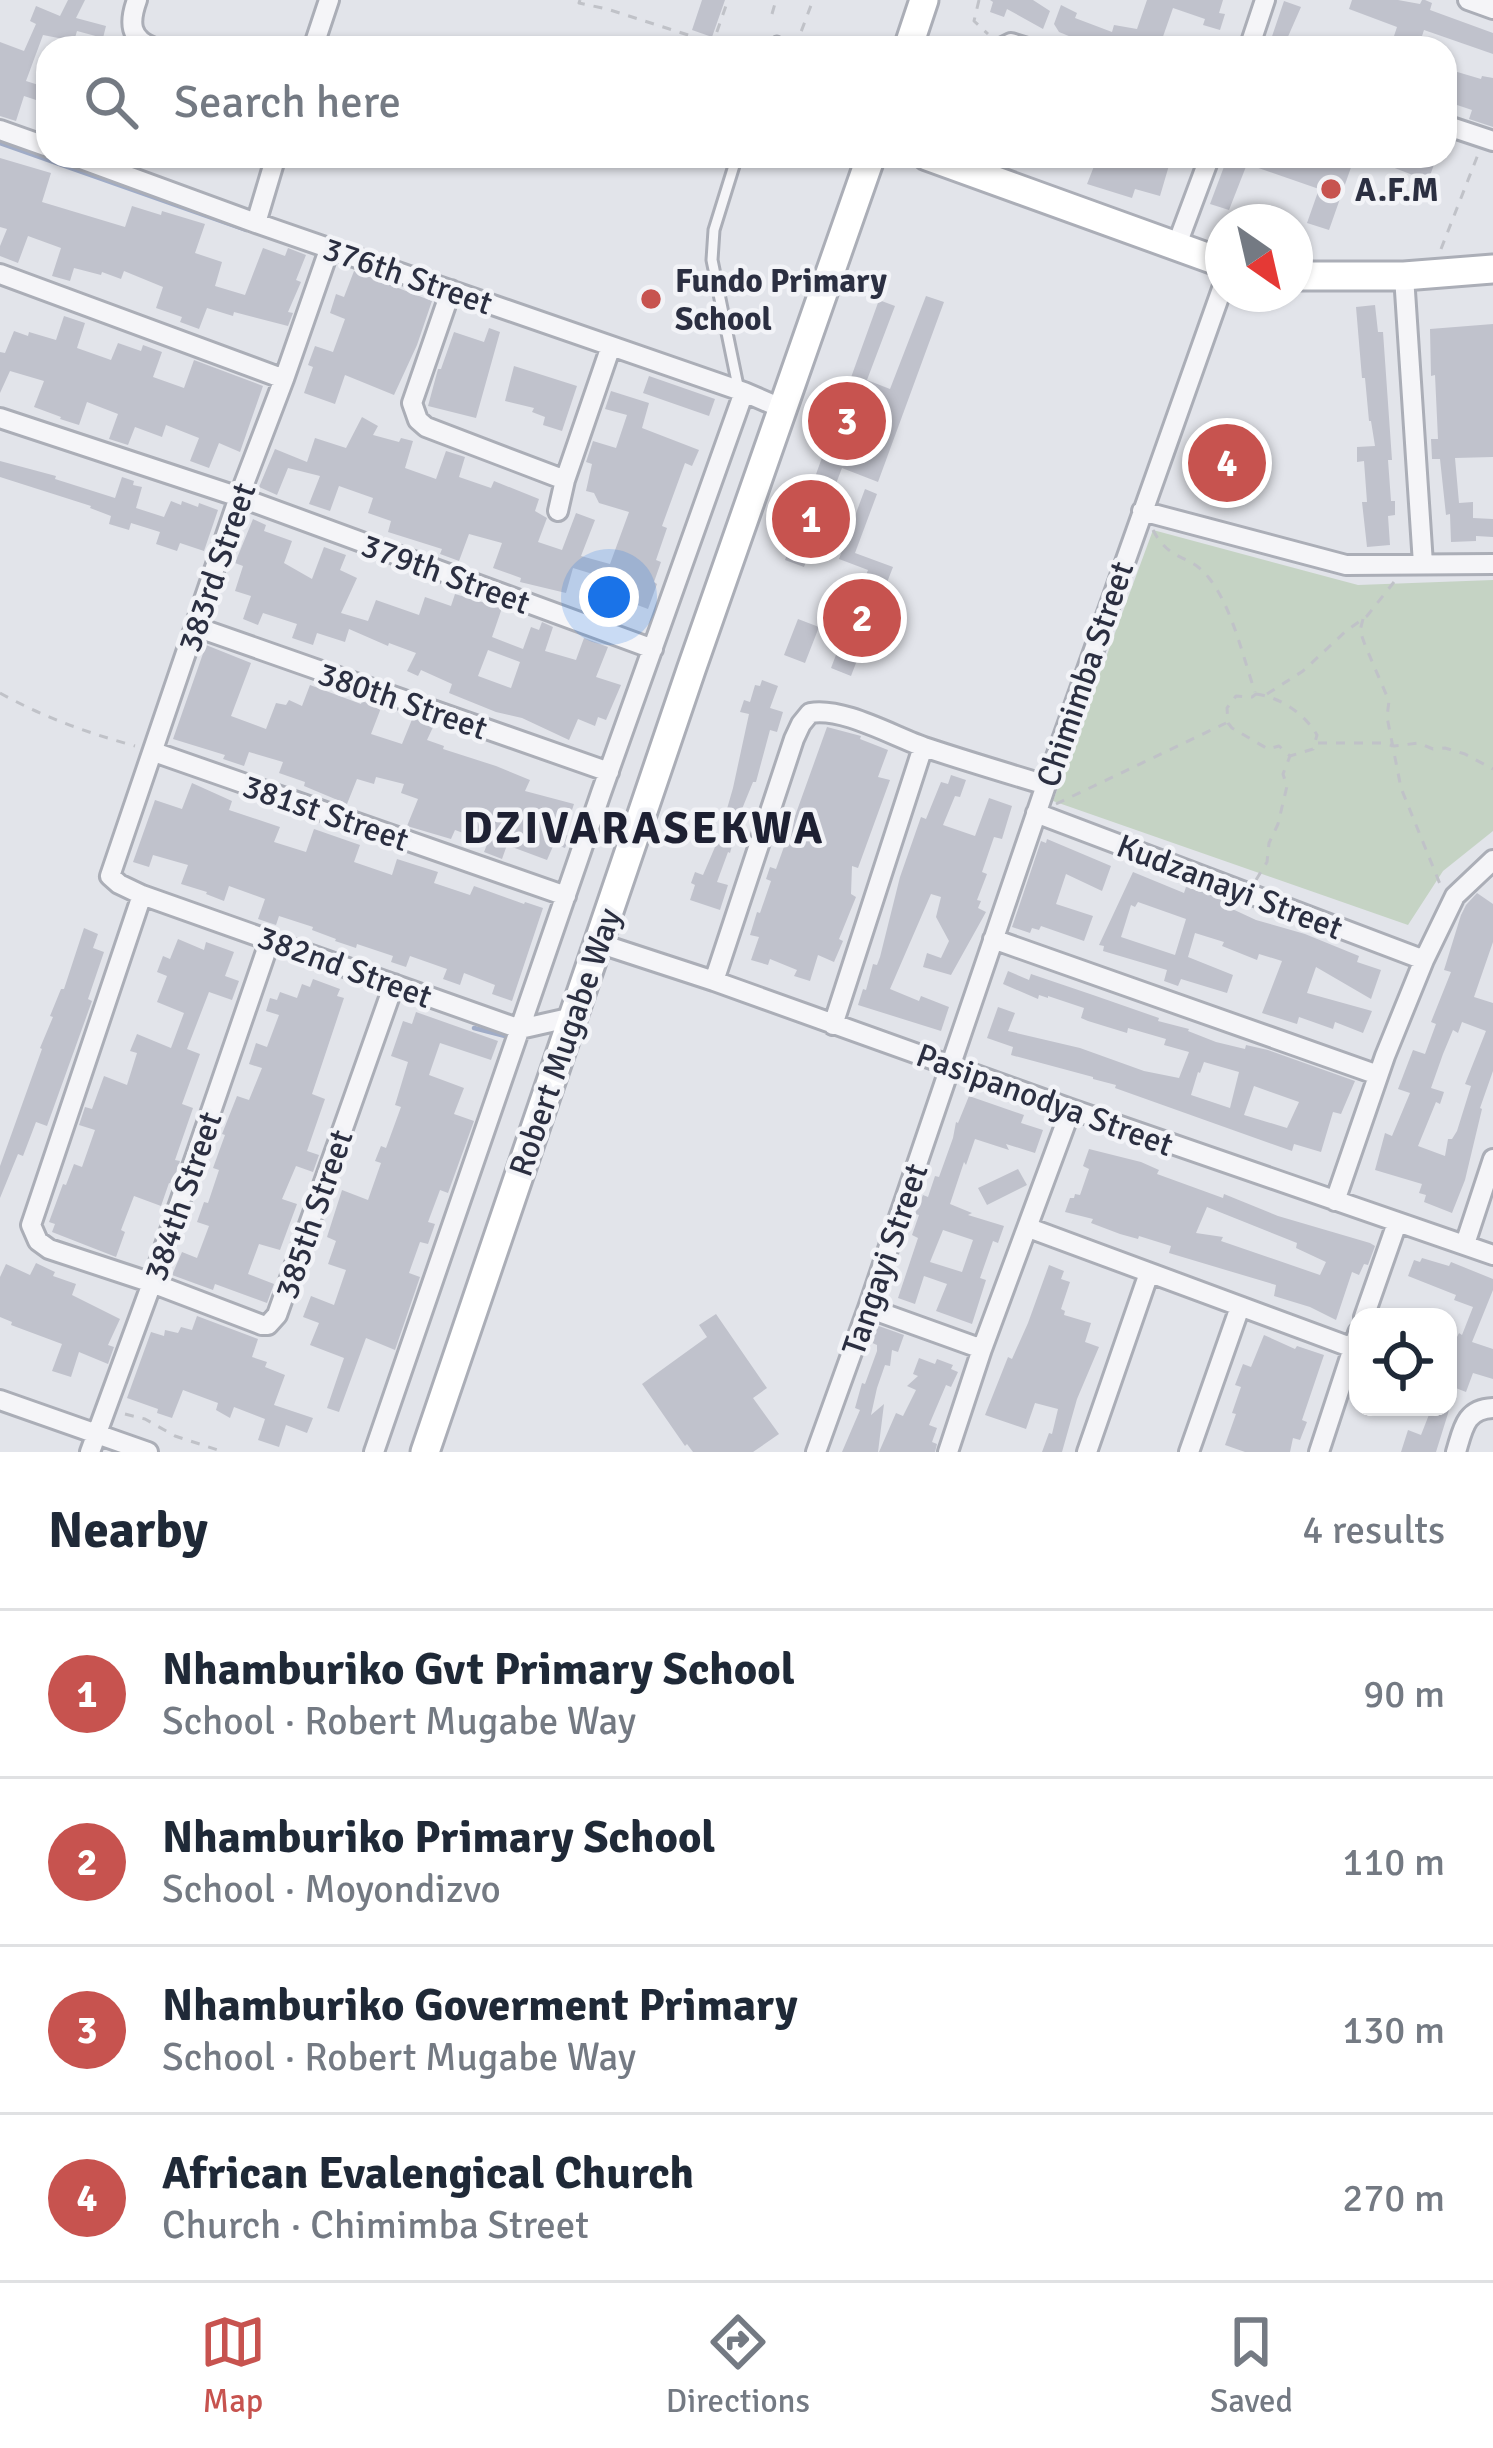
<!DOCTYPE html>
<html lang="en">
<head>
<meta charset="utf-8">
<style>
	body { margin:0; font-family:Signika,sans-serif; background:#f6f6f7; color:#1f2937 }
	.controls { position:absolute; right:36px; bottom:36px; display:grid; overflow:hidden; border-radius:24px; box-shadow:0 3px 9px #0004 }
	.controls button { width:108px; height:108px; display:grid; place-items:center; padding:0; border:0; border-bottom:3px solid #e0e1e3; background:#fff; color:#1f2937; font:60px sans-serif }
	.compass { position:absolute; left:1205px; top:204px; width:108px; height:108px; border-radius:50%; background:#fff; box-shadow:0 3px 9px #0004; rotate:146deg }
	.you { position:absolute; left:609px; top:597px; width:42px; height:42px; margin:-30px; border:9px solid #fff; border-radius:50%; background:#1a73e8; box-shadow:0 0 0 18px #1a73e833 }
	.badge { display:grid; place-items:center; width:78px; height:78px; border-radius:50%; background:#c7534f; color:#fff; font-size:39px; font-weight:700 }
	.pin { position:absolute; translate:-50% -50%; border:6px solid #fff; box-shadow:0 3px 12px #0006 }
	.list { margin:0; padding:0; list-style:none }
	h2 { display:flex; justify-content:space-between; align-items:center; height:156px; margin:0; padding:0 48px; font-size:51px }
	h2 small { font-size:39px; font-weight:400; color:#747a83 }
	.list li { display:grid; grid-template-columns:78px 1fr auto; gap:36px; align-items:center; box-sizing:border-box; height:168px; padding:0 48px; border-top:3px solid #e0e1e3 }
	.list b { display:block; font-size:45px; white-space:nowrap }
	.list p { margin:0; font-size:39px; white-space:nowrap; color:#747a83 }
	.list em { font-size:39px; font-style:normal; color:#747a83 }
	.icon { flex:none; width:66px; height:66px; fill:none; stroke:currentColor; stroke-width:2; stroke-linecap:round; stroke-linejoin:round }
	.map { position:relative; flex:none; width:1493px; height:1452px; overflow:hidden }
	.search { position:absolute; background:#fff; box-shadow:0 3px 9px #0004; left:36px; right:36px; top:36px; height:132px; display:flex; align-items:center; gap:30px; box-sizing:border-box; padding:0 42px; border-radius:36px; color:#747a83; font-size:45px }
	.sheet { height:828px; background:#fff }
	nav { display:flex; justify-content:space-around; align-items:center; box-sizing:border-box; height:168px; border-top:3px solid #e0e1e3; background:#fff; font-size:33px; color:#747a83 }
	nav a { display:grid; justify-items:center; gap:6px }
	nav .on { color:#c7534f }
	.map>svg:first-child { display:block }
</style>
</head>
<body>
<div class="map">
<svg width="1493" height="1452" viewBox="0 0 1493 1452">
	<rect width="100%" height="100%" fill="#e2e4ea"/>
	<path fill="#c5d3c4" d="M1153 530 1358 585 1493 580V831L1443 871 1408 925 1053 801Z"/>
	<g fill="none" stroke-linecap="round" stroke-linejoin="round">
		<path stroke="#a0acc7" stroke-width="4.5" d="M0 143 246 230
			M474 1028 509 1037"/>
	</g>
	<path fill="#c0c2cc" fill-rule="evenodd" d="M68 0H85L76 18 106 26 103 38 77 31 74 41 43 35 26 81 48 88V104L24 96 16 121 0 116V42L24 51 36 24 30 21 36 6 60 16Z
		M702 0H725L712 37 692 30Z
		M990 0H1033L1050 11 1043 29 1007 9 1004 17 990 12 993 2Z
		M1147 0H1223L1219 13 1225 14 1220 30 1203 25 1205 19 1173 8 1159 48H1098L1059 32 1054 24 1061 5 1077 13 1075 18 1112 32 1114 25 1137 29Z
		M1352 0H1398L1420 4 1422 0H1425L1432 3 1430 10 1493 33V54L1424 30 1418 48H1390L1397 27 1349 9Z
		M1284 1 1301 7 1283 48H1268Z
		M1454 71 1481 79 1482 76 1493 78V127L1469 119 1472 110 1445 101V76L1452 77Z
		M1098 156H1152L1170 162 1160 196 1135 189 1132 198 1087 184Z
		M1228 156H1355L1329 230 1307 223 1319 189 1247 164 1229 210 1210 204Z
		M1364 156H1428L1436 159 1428 181Z
		M0 158 51 173 42 202 125 227 132 206 161 215 162 211 205 224 195 253 222 262 215 286 245 295 263 248 285 256 288 248 306 255 296 280 301 282 288 312 293 313 288 326 234 312 233 316 207 308 199 329 180 322 182 317 156 308 163 287 124 271 121 279 102 272 101 275 74 268 70 281 52 276 61 248 28 236 18 263 0 256V246L7 229 0 227Z
		M354 271 432 301 417 345 394 395 345 375 335 404 304 393 313 367 308 365 315 346 333 352 345 319 330 313 336 294 344 297Z
		M926 296 944 302 878 482 842 468 804 567 785 560 879 300 895 306 867 380 890 389Z
		M1375 305 1378 332H1383L1392 460H1388L1391 501H1395V515L1388 516 1390 545 1367 547 1362 502H1367L1364 461 1357 462V447L1375 446 1371 421H1369L1365 378H1362L1356 307Z
		M64 316 85 323 77 348 111 360 118 343 141 351 143 345 162 352 153 377 184 388 194 360 263 386 240 452 219 443 209 468 190 461 199 438 166 425 162 437 135 427 128 445 109 439 118 414 87 402 79 425 60 419 61 417 34 407 44 381 10 371 0 393V352L5 353 14 331 28 336 29 332 56 340Z
		M1493 324V457L1455 458 1459 503 1473 502V518L1493 519V537L1476 536V541L1451 542 1450 514 1446 515 1440 459H1432L1431 439H1438L1435 375 1431 376 1430 329Z
		M489 328 500 332 476 418 428 406 438 369H441L454 332 484 342Z
		M514 366 577 386 562 431 543 425 545 417 532 412 534 408 505 401Z
		M649 376 715 399 709 416 643 393Z
		M611 391 649 403 642 428 699 450 692 466 685 463 662 526 667 528 656 560 661 562 654 582 657 584 648 609 624 600 619 614 599 607 609 579 573 568 566 593 520 582 521 578 493 568 502 543 469 534 459 561 440 554 442 549 388 532 391 521 368 513 373 498 339 486 330 511 309 504 320 476 288 468 277 495 259 487 275 449 307 462 315 438 346 448 362 417 378 426 373 435 399 442 401 438 413 441 405 468 436 479 446 451 465 457 459 477 491 488 494 481 539 499 535 511 547 518 538 542 562 550 576 513 595 520 581 556 610 564 629 512 599 503 594 493 586 491 592 464 586 462 593 441 616 448 627 415 605 409Z
		M1244 441 1254 460 1211 484 1201 465Z
		M0 461 56 476 55 479 115 498 122 477 134 481 133 485 142 487 136 508 164 517 171 501 181 505 182 501 198 507 199 503 218 510 204 551 180 543 177 551 156 544 160 532 131 523 129 530 109 524 111 516 90 508 91 506 0 477Z
		M865 489 877 494 855 553 893 567 851 676 831 668 868 570 839 559Z
		M253 519 266 525 264 531 292 541 284 563 312 579 324 547 346 555 340 570 357 578 341 613 368 621 376 600 419 615 425 597 451 606 455 594 502 608 492 637 523 649 531 627 539 630 542 622 553 627 545 651 576 660 584 638 608 647 596 677 621 685 606 720 598 717 595 726 578 719 569 740 522 718 496 712 449 693 452 684 421 670 418 676 407 671 416 653 389 643 388 646 349 629 345 642 317 633 313 645 292 638 297 624 263 613 258 625 243 619 251 596 235 591 243 566 235 563ZM488 650 520 662 511 688 478 676Z
		M798 619 819 627 805 663 784 655Z
		M206 645 251 663 231 716 266 729 276 703 286 705 289 700 302 706 310 685 361 704 362 701 381 708 371 734 402 744 413 717 434 725 427 740 444 746 443 749 496 766 530 780 525 791 574 804 564 834 570 836 565 848 554 844 547 860 507 845 502 859 484 852 488 842 455 830 451 839 407 826 418 799 401 793 404 784 376 777 374 784 357 779 347 804 304 786 305 782 279 773 283 762 249 752 244 766 223 759 225 755 173 739Z
		M762 680 778 686 770 708 783 712 777 732 770 730 756 782H753L742 809 730 853 728 852 717 882 728 885 720 910 690 900 695 885 691 883 695 872 703 875 718 840 733 788 749 714 740 712 744 700 750 702 755 685 760 686Z
		M827 727 861 736 860 739 888 750 878 777 890 780 858 868 852 866 851 894 856 897 839 939 843 941 834 962 818 955 810 981 794 976 797 970 770 959 768 965 751 960 759 937 750 935 757 912 760 913 771 881 766 879 770 867 776 869Z
		M951 775 966 780 960 797 955 796 943 825 975 836 989 798 1012 806 1002 839 994 837 982 872 987 874 977 900 981 901 978 908 986 912 951 975 923 967 927 953 941 958 949 941 936 917 941 897 931 894 890 989 919 1001 921 996 949 1007 941 1031 858 1005 863 989 866 990 873 964 877 965 880 957 900 877 921 817 926 819 941 782 948 784Z
		M192 783 232 801 229 810 280 827 274 842 306 852 314 829 360 845 354 862 392 875 397 859 438 872 434 883 470 895 474 886 524 904 525 902 543 908 512 1001 492 994 495 985 464 973 460 985 443 979 447 969 410 956 406 967 391 962 393 956 357 944 356 948 335 941 336 939 312 930 313 927 279 916 276 925 258 919 265 899 229 886 224 901 206 894 207 892 181 884 188 865 153 855 149 867 133 862 155 800 182 809Z
		M1047 839 1111 866 1102 891 1066 874 1056 904 1093 916 1084 941 1041 926 1039 930 1032 928 1030 933 1012 927 1041 841 1046 843Z
		M1133 872 1184 893 1186 887 1231 901 1228 907 1256 920 1305 934 1359 956 1357 962 1381 970 1371 999 1316 967 1307 993 1372 1011 1363 1033 1335 1022 1333 1029 1299 1017 1297 1024 1262 1013 1282 961 1259 954 1257 960 1222 946 1224 942 1195 933 1188 957 1233 975 1227 993 1181 979 1178 986 1164 981 1167 970 1103 951 1104 946 1099 945ZM1138 902 1186 919 1175 955 1121 937 1131 905 1135 907Z
		M1477 893 1493 904V942L1474 997 1493 1003V1071L1480 1108 1482 1109 1465 1180 1452 1213 1424 1202 1426 1195 1419 1193 1422 1184 1375 1170 1385 1133 1392 1136 1410 1093 1398 1089 1413 1050 1425 1054 1436 1024 1431 1022 1451 972 1444 970 1461 915 1466 905ZM1462 1022 1486 1031 1465 1084 1471 1086 1457 1131 1452 1139H1448L1445 1156 1418 1146 1436 1102 1440 1104 1444 1092 1431 1088 1443 1054 1453 1030 1458 1033Z
		M84 928 98 934 93 948 104 952 88 999 92 1001 47 1126 36 1122 23 1156 18 1154 0 1198V1166L42 1049 40 1048 53 1017 50 1016 61 989H64Z
		M178 939 204 950 206 942 234 952 225 976 239 981 232 1000 209 992 187 1049 200 1054 182 1104 193 1108 175 1160 180 1161 172 1184 169 1183 161 1206 134 1196 121 1230 125 1232 116 1257 52 1232 55 1224 49 1222 63 1184 66 1185 74 1164 82 1167 95 1130 79 1125 85 1107 92 1109 104 1076 127 1085 137 1053 130 1051 137 1034 171 1048 184 1013 157 1002 167 976 157 972 163 956 170 959Z
		M1008 971 1029 980 1031 974 1093 995 1159 1018 1158 1021 1189 1029 1188 1031 1216 1042 1245 1049 1246 1045 1268 1050 1355 1081 1341 1114 1333 1112 1321 1152 1294 1144 1292 1151 1115 1088 1116 1085 1093 1079V1077L1011 1055 1013 1047 987 1038 998 1007 1015 1013 1008 1031 1080 1048 1144 1071 1179 1078 1189 1052 1164 1045 1166 1039 1128 1028 1127 1033 1088 1021 1081 1018 1084 1008 1048 996V998L1039 995 1038 999 1003 984ZM1204 1062 1239 1072 1230 1108 1191 1095 1198 1072 1200 1073ZM1254 1086 1299 1102 1287 1128 1244 1115Z
		M313 979 340 989 337 996 344 998 312 1094 325 1099 307 1151 319 1155 313 1172 296 1166 282 1199 297 1204 280 1250 259 1244 248 1274 274 1284 267 1303 215 1284 213 1290 172 1275 182 1252 197 1258 209 1226 197 1222 204 1202 208 1203 219 1170 213 1168 225 1135 222 1134 237 1096 249 1100 262 1068 249 1064 256 1043 267 1047 279 1015 266 1011 270 998 277 1000 280 992 297 998 302 984 310 987Z
		M416 1012 498 1041 491 1060 440 1043 429 1075 464 1088 454 1114 474 1121 448 1193 440 1190 428 1222 435 1224 428 1244 420 1242 409 1273 420 1277 395 1350 366 1338 339 1412 327 1408 344 1358 310 1345 319 1323 303 1317 311 1296 334 1305 346 1270 328 1264 336 1241 327 1237 342 1190 368 1200 381 1163 375 1161 381 1146 386 1148 401 1107 395 1105 408 1062 391 1056 403 1021 412 1024Z
		M969 1096 1024 1115 1021 1123 1043 1130 1035 1153 1006 1144 1009 1150 975 1139 966 1165 964 1162 950 1204 972 1213 968 1215 1004 1226 998 1243 993 1241 980 1278 986 1280 972 1324 936 1311 947 1284 924 1276 915 1304 898 1298 918 1238 912 1235 919 1215 915 1214 923 1195 928 1197 935 1176 939 1177 953 1138 956 1122 958 1123ZM943 1230 973 1240 962 1272 930 1262Z
		M1089 1149 1141 1162 1159 1170 1157 1174 1223 1198 1224 1194 1278 1216 1370 1243 1375 1246 1368 1265 1364 1264 1359 1275 1352 1272 1336 1320 1310 1307 1274 1296 1276 1285 1169 1253 1171 1246 1139 1236 1138 1239 1120 1234 1091 1223 1093 1219 1065 1212 1070 1198H1074L1075 1194 1080 1195 1089 1169 1083 1166ZM1207 1207 1297 1243 1296 1248 1326 1262 1320 1275 1221 1241 1223 1237 1196 1233Z
		M1018 1169 1027 1185 987 1205 978 1188Z
		M1422 1258 1449 1266 1451 1262 1493 1279V1290L1472 1342 1493 1349V1379L1473 1373 1466 1392 1448 1385V1342L1454 1343 1459 1333 1462 1335 1473 1307 1454 1300 1456 1295 1408 1276 1414 1260 1420 1262Z
		M36 1263 55 1272 53 1276 76 1284 72 1295 120 1319 108 1345 114 1347 108 1364 79 1352 71 1377 52 1371 62 1344 11 1325 12 1322 0 1317V1277L6 1264 30 1275Z
		M1049 1265 1064 1271 1061 1279 1070 1282 1061 1309 1065 1311 1064 1315 1091 1323 1085 1342 1099 1347 1077 1399 1062 1452H1042L1049 1433 1052 1434 1058 1409 1035 1403 1026 1429 985 1415 1008 1357 1012 1359 1028 1323Z
		M716 1314 767 1388 753 1398 779 1434 753 1452H693L687 1444 685 1446 642 1384 707 1337 699 1325Z
		M197 1316 258 1339 252 1357 267 1362 265 1367 285 1375 274 1405 313 1418 307 1433 286 1425 279 1447 258 1440 265 1419 234 1407 230 1418 216 1410 218 1403 183 1390 172 1418 157 1413 158 1409 127 1398 151 1332 164 1336 165 1330 178 1333 181 1327 192 1330Z
		M876 1325 904 1335 898 1352 892 1350 890 1366 885 1365 877 1388 871 1415 884 1404 878 1452H842L860 1410 855 1408 862 1383 865 1384 877 1351V1345L870 1342Z
		M1264 1335 1295 1349 1297 1346 1324 1355 1302 1420 1307 1422 1300 1440 1293 1438 1290 1452H1245L1225 1445 1236 1414 1232 1413 1241 1387 1235 1385 1243 1364 1251 1367Z
		M919 1358 935 1364 937 1359 953 1365 951 1369 958 1372 951 1387 946 1385 929 1425 937 1428 932 1442 937 1444 935 1452H879L896 1413 903 1416 916 1390 907 1386 918 1376 913 1374Z
		M1432 1407H1450L1436 1452H1401L1408 1430 1421 1435Z"/>
	<g fill="none" stroke-linecap="round" stroke-linejoin="round">
		<g stroke="#abaeb7" stroke-width="15">
			<path id="lane" d="M775 48 777 42
				M737 156 714 230 712 260 739 391"/>
		</g>
		<g stroke="#abaeb7" stroke-width="24">
			<path id="street" d="M137 0C129 22 129 39 154 48
				M1468 0 1493 9
				M313 48 329 0
				M1001 48 1011 43 1027 48
				M1249 48 1265 0
				M1445 125 1493 141
				M0 130 48 147
				M73 156 256 223 744 392
				M256 223 276 156
				M330 247 284 379 239 497 110 876 119 884 142 895 520 1029 573 1017
				M1176 247 1210 156
				M0 274 284 379
				M1404 276 1423 564
				M451 290 412 403 418 420 426 427 565 480
				M0 418 239 497 653 649
				M558 511 565 480 611 346
				M1142 511 1346 565 1493 564
				M196 627 609 772
				M154 752 566 896
				M1036 813 1424 960
				M142 895 31 1225 38 1241 49 1249 152 1283 262 1325H268L277 1315 394 984
				M993 939 1378 1075
				M598 943 714 981 1071 1109 1493 1255
				M714 981 794 739 801 724 810 713C844 707 894 737 927 748 966 761 1006 773 1046 785
				M833 1025 923 747
				M1335 1201 1385 1056 1424 960 1455 896 1493 860
				M1029 1228 1353 1348
				M1465 1244 1493 1159
				M868 1308 982 1349
				M1364 1317 1397 1223
				M0 1400 148 1452
				M90 1452 152 1283 270 940
				M374 1452 601 793 744 392 781 408
				M816 1452 868 1308 1046 785 1223 286
				M948 1452 982 1349 1071 1109
				M1087 1452 1149 1273
				M1189 1452 1240 1307
				M1319 1452 1358 1333
				M1456 1452C1463 1429 1465 1409 1493 1408"/>
		</g>
		<g stroke="#abaeb7" stroke-width="33">
			<path id="secondary" d="M908 48 924 0
				M927 156 1223 263
				M1295 276H1404L1493 269
				M425 1452 691 670 871 156"/>
		</g>
		<path stroke="#c0c2c8" stroke-width="3" stroke-dasharray="9 9" stroke-linecap="butt" d="M580 0 579 3 607 9 713 43
			M979 0 974 21 988 34
			M772 14 776 0
			M717 48 713 43 728 0
			M795 48 813 0
			M1441 249 1479 152
			M1153 530C1170 563 1190 553 1209 578 1232 607 1243 657 1255 692
			M1363 619 1360 631 1365 645 1389 701 1387 717 1401 788 1442 889
			M0 693C43 717 88 733 135 746
			M1256 694C1280 697 1305 714 1317 735L1313 749 1290 756 1279 746 1268 749 1232 728 1228 723 1227 708 1236 696 1252 697Z
			M1267 694 1303 671 1346 631 1367 616 1394 582
			M1318 743H1382L1394 746 1419 743 1433 749 1445 748 1465 754 1493 769
			M1056 804 1226 723
			M1256 880 1267 862 1269 843 1278 824 1287 786 1283 774 1290 756
			M125 1414 145 1419 175 1436 224 1452"/>
		<use href="#lane" stroke="#f5f5f8" stroke-width="9"/>
		<use href="#street" stroke="#f5f5f8" stroke-width="18"/>
		<use href="#secondary" stroke="#fff" stroke-width="27"/>
	</g>
	<g fill="#c7534f" stroke="#f2f3f7" stroke-width="4.5">
		<circle cx="1331" cy="189" r="12"/>
		<circle cx="651" cy="299" r="12"/>
	</g>
	<g text-anchor="middle" stroke-width="9" stroke-linejoin="round" paint-order="stroke">
		<g font-size="33" font-weight="bold" fill="#2b2f41" stroke="#f2f3f7" text-anchor="start">
			<text x="1355" y="201">A.F.M</text>
			<text x="675" y="292">Fundo Primary<tspan x="675" dy="38">School</tspan></text>
		</g>
		<g font-size="33" fill="#2b2f41" stroke="#f2f3f7">
			<text transform="translate(408 275) rotate(19)" y="12">376th Street</text>
			<text transform="translate(216 567) rotate(-71)" y="12">383rd Street</text>
			<text transform="translate(446 573) rotate(20)" y="12">379th Street</text>
			<text transform="translate(1084 674) rotate(-71)" y="12">Chimimba Street</text>
			<text transform="translate(403 700) rotate(19)" y="12">380th Street</text>
			<text transform="translate(326 812) rotate(19)" y="12">381st Street</text>
			<text transform="translate(1230 886) rotate(21)" y="12">Kudzanayi Street</text>
			<text transform="translate(345 966) rotate(20)" y="12">382nd Street</text>
			<text transform="translate(564 1042) rotate(-71)" y="12">Robert Mugabe Way</text>
			<text transform="translate(1045 1099) rotate(20)" y="12">Pasipanodya Street</text>
			<text transform="translate(182 1196) rotate(-71)" y="12">384th Street</text>
			<text transform="translate(313 1214) rotate(-71)" y="12">385th Street</text>
			<text transform="translate(884 1259) rotate(-71)" y="12">Tangayi Street</text>
		</g>
		<g font-size="45" font-weight="bold" letter-spacing="3" fill="#1d2032" stroke="#f2f3f7">
			<text x="644" y="843">DZIVARASEKWA</text>
		</g>
	</g>
</svg>
<div class="controls">
<button><svg class="icon" aria-label="locate" viewBox="0 0 24 24"><circle cx="12" cy="12" r="6"/><path d="M12 2v4M12 18v4M2 12h4M18 12h4"/></svg></button>
</div>
<svg class="compass" viewBox="-18 -18 36 36"><path d="M0-13l5 13h-10z" fill="#e53935"/><path d="M0 13l5-13h-10z" fill="#747a83"/></svg>
<div class="you"></div>
<div class="pin badge" style="left:811px;top:519px">1</div>
<div class="pin badge" style="left:862px;top:618px">2</div>
<div class="pin badge" style="left:847px;top:421px">3</div>
<div class="pin badge" style="left:1227px;top:463px">4</div>
<div class="search"><svg class="icon" aria-label="search" viewBox="0 0 24 24"><circle cx="10" cy="10" r="6"/><path d="M15 15l6 6"/></svg>Search here</div>
</div>
<section class="sheet">
<h2>Nearby<small>4 results</small></h2>
<ul class="list">
<li><span class="badge">1</span><div><b>Nhamburiko Gvt Primary School</b><p>School · Robert Mugabe Way</p></div><em>90 m</em></li>
<li><span class="badge">2</span><div><b>Nhamburiko Primary School</b><p>School · Moyondizvo</p></div><em>110 m</em></li>
<li><span class="badge">3</span><div><b>Nhamburiko Goverment Primary</b><p>School · Robert Mugabe Way</p></div><em>130 m</em></li>
<li><span class="badge">4</span><div><b>African Evalengical Church</b><p>Church · Chimimba Street</p></div><em>270 m</em></li>
</ul>
</section>
<nav>
<a class="on"><svg class="icon" aria-label="map" viewBox="0 0 24 24"><path d="M3 6l6-2 6 2 6-2v14l-6 2-6-2-6 2zM9 4v14M15 6v14"/></svg>Map</a>
<a><svg class="icon" aria-label="directions" viewBox="0 0 24 24"><path d="M12 3l9 9-9 9-9-9zM9 14v-3h6M13 9l2 2-2 2"/></svg>Directions</a>
<a><svg class="icon" aria-label="saved" viewBox="0 0 24 24"><path d="M7 4h10v16l-5-4-5 4z"/></svg>Saved</a>
</nav>
</body>
</html>
